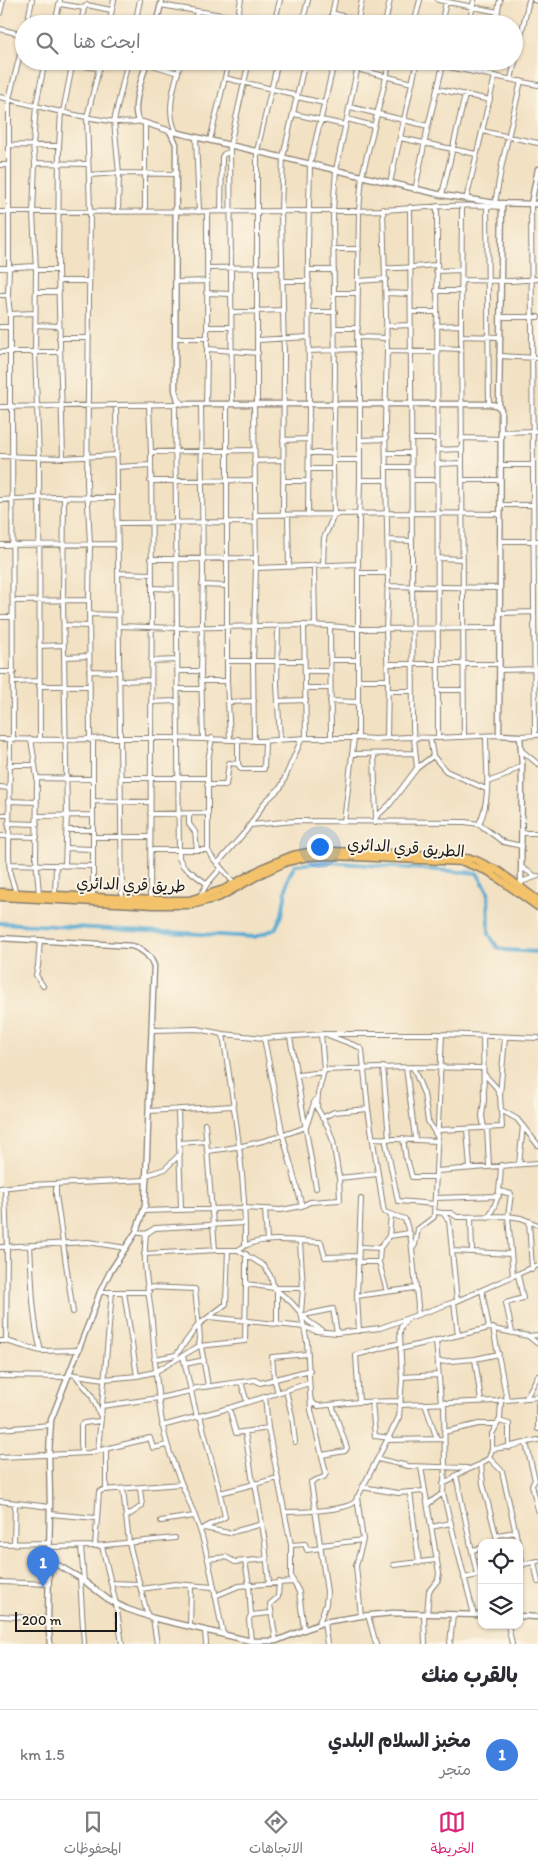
<!DOCTYPE html>
<html lang="ar">
<head>
<meta charset="utf-8">
<style>
	body { margin:0; font-family:Itim,"Playpen Sans Arabic",sans-serif; background:#f7f7f7; color:#2b2b33; direction:rtl }
	.controls { position:absolute; right:15px; bottom:15px; display:grid; overflow:hidden; border-radius:10px; box-shadow:0 1px 4px #0004 }
	.controls button { width:45px; height:45px; display:grid; place-items:center; padding:0; border:0; border-bottom:1px solid #e1e1e2; background:#fff; color:#2b2b33; font:25px sans-serif }
	.scale { position:absolute; left:15px; bottom:12px; width:102px; box-sizing:border-box; padding-left:5px; border:2px solid #1c1c1c; border-top:0; font-size:14px; line-height:18px; white-space:nowrap; color:#1c1c1c; -webkit-text-stroke:4px #fcf5e5; paint-order:stroke }
	.you { position:absolute; left:319px; top:846px; width:18px; height:18px; margin:-12px; border:4px solid #fff; border-radius:50%; background:#1a73e8; box-shadow:0 0 0 8px #1a73e833 }
	.badge { display:grid; place-items:center; width:32px; height:32px; border-radius:50%; background:#db2777; color:#fff; font-size:16px; font-weight:700 }
	.pin { position:absolute; translate:-50% -41px; filter:drop-shadow(0 1px 2px #0008) }
	.pin::after { content:''; position:absolute; top:26px; width:18px; height:15px; background:inherit; clip-path:polygon(0 0,100% 0,50% 100%) }
	.list { margin:0; padding:0; list-style:none }
	h2 { display:flex; justify-content:space-between; align-items:center; height:65px; margin:0; padding:0 20px; font-size:21px }
	h2 small { font-size:16px; font-weight:400; color:#7c7c81 }
	.list li { display:grid; grid-template-columns:32px 1fr auto; gap:15px; align-items:center; box-sizing:border-box; height:90px; padding:0 20px; border-top:1px solid #e1e1e2 }
	.list b { display:block; font-size:19px; white-space:nowrap }
	.list p { margin:0; font-size:16px; white-space:nowrap; color:#7c7c81 }
	.list em { font-size:16px; font-style:normal; color:#7c7c81 }
	.icon { flex:none; width:28px; height:28px; fill:none; stroke:currentColor; stroke-width:2; stroke-linecap:round; stroke-linejoin:round }
	.map { position:relative; flex:none; width:538px; height:1644px; overflow:hidden; direction:ltr }
	.search { position:absolute; background:#fff; box-shadow:0 1px 4px #0004; left:15px; right:15px; top:15px; height:55px; display:flex; align-items:center; gap:12px; box-sizing:border-box; padding:0 18px; border-radius:28px; color:#7c7c81; font-size:19px }
	.sheet { height:155px; background:#fff }
	nav { display:flex; justify-content:space-around; align-items:center; box-sizing:border-box; height:70px; border-top:1px solid #e1e1e2; background:#fff; font-size:14px; color:#7c7c81 }
	nav a { display:grid; justify-items:center; gap:2px }
	nav .on { color:#db2777 }
	.map>svg:first-child { display:block }
</style>
</head>
<body>
<div class="map">
<svg width="538" height="1644" viewBox="0 0 538 1644">
	<rect width="100%" height="100%" fill="#fcf5e5"/>
	<filter id="ink" filterUnits="userSpaceOnUse"><feTurbulence type="fractalNoise" baseFrequency=".02" numOctaves="2"/><feDisplacementMap in="SourceGraphic" scale="10" xChannelSelector="R" yChannelSelector="G"/><feConvolveMatrix kernelMatrix="1 2 1 2 8 2 1 2 1" color-interpolation-filters="sRGB"/></filter>
	<filter id="wash" filterUnits="userSpaceOnUse"><feTurbulence type="fractalNoise" baseFrequency=".0096" numOctaves="4" result="noise"/><feDisplacementMap in="SourceGraphic" scale="20" xChannelSelector="R" yChannelSelector="G"/><feGaussianBlur stdDeviation="1.12" result="paint"/><feColorMatrix in="noise" values="0 0 0 0 0 0 0 0 0 0 0 0 0 0 0 0 0 1.4 0 .05"/><feComposite in="paint" operator="in"/></filter>
	<g filter="url(#wash)">
		<rect width="100%" height="100%" fill="#f2e1c3"/>
		<g fill="none" stroke-linecap="round" stroke-linejoin="round">
			<path stroke="#56a9d1" stroke-width="4" d="M0 923 255 937 275 929 282 915 288 878 295 865 327 862 477 873 488 891 489 934 497 947 505 950 538 952"/>
		</g>
	</g>
	<g filter="url(#ink)">
		<g fill="none" stroke-linecap="round" stroke-linejoin="round">
			<g stroke="#877e70" stroke-width="6">
				<path id="minor" d="M438 0 498 12
					M534 0 538 1
					M60 4 84 8 87 5 111 10
					M161 5C199 12 236 16 273 24
					M0 13 3 0
					M332 13 369 24
					M27 24 32 0
					M55 24 60 0
					M81 24 84 8
					M109 24 114 0
					M135 24 140 0
					M193 24 197 12
					M236 24 241 0
					M274 24 280 0
					M302 24 308 0
					M330 24 335 0
					M357 24 362 0
					M385 24 390 0
					M414 24 420 0
					M441 24 446 2
					M469 24 474 0
					M495 24 500 0
					M0 29 24 35
					M50 61 98 68
					M140 61 178 73
					M325 61 412 83
					M444 66 538 85
					M458 69 460 61
					M485 74 487 61
					M225 78 289 93 297 97 324 103
					M511 79 529 0
					M438 89 490 100
					M0 97C24 103 121 129 139 121
					M350 107 428 126
					M61 111 59 146 58 270 63 458
					M63 112 73 61
					M294 114 345 125
					M347 119 374 126
					M482 131 538 143
					M176 132C165 109 175 84 181 61
					M196 137 199 212
					M400 138 476 154
					M210 140 229 61
					M9 145 59 146
					M35 163 88 164
					M0 165H9
					M89 175 119 173 176 174
					M390 183 417 61
					M415 190 428 126 444 61
					M442 195 465 95
					M466 200 495 76
					M495 203 502 164 521 81
					M531 204 535 735
					M437 206 438 738
					M462 206 461 325 464 737
					M487 206 489 404
					M410 207 413 729 417 768
					M383 209 387 351 385 422 388 578 386 629 388 680 387 738
					M145 211V124
					M221 211 222 157 224 154 230 152
					M0 212C117 211 233 212 350 211 400 211 451 202 501 207
					M118 212 119 173 114 121 128 61
					M335 249H359
					M0 268 35 266
					M207 268 282 267
					M385 268C403 269 419 266 436 265
					M36 270H58
					M308 270H334
					M436 271 461 270
					M462 280 511 281 538 279
					M59 281H89
					M282 281H309
					M358 281 386 279
					M176 282 206 281
					M436 291H462
					M36 292H59
					M206 293 230 294
					M335 293H358
					M386 293 411 294
					M0 295H8
					M232 312 282 310
					M308 312H335
					M411 312H436
					M10 314 35 313
					M500 317H538
					M35 325 59 326
					M386 326 411 325
					M436 326 461 325
					M0 327H9
					M208 327H231
					M335 328H358
					M461 336 499 337
					M358 337 386 338
					M59 338H89
					M175 338H208
					M258 340 308 337
					M438 348 461 349
					M208 349 258 353
					M309 351 357 349
					M387 351 437 352
					M0 352H60
					M499 356 538 358
					M206 403C208 340 207 276 207 212
					M175 404 179 858 183 866 207 884
					M201 404 203 572 201 671 203 738
					M227 404V681L230 739
					M232 404 230 145 249 61
					M257 404V151L278 61
					M116 405 122 898
					M149 405 151 452 152 588 150 900
					M12 406 13 739
					M0 407 178 404
					M10 407V314L8 295 9 267V99L24 38
					M501 432 538 431
					M461 438 501 439
					M411 439H437
					M283 440 308 439
					M360 440 386 439
					M437 450 461 449
					M151 452 254 450
					M309 453H333
					M386 453H411
					M0 456 63 458 117 455
					M333 460H360
					M254 461 283 460
					M437 464 462 463
					M500 465H533
					M117 467 151 465
					M386 467H411
					M309 469H333
					M360 480H386
					M412 480H437
					M462 480H500
					M150 481 255 480
					M283 481H309
					M64 497 63 600 67 815 65 866
					M0 500 55 497 117 498
					M500 505H533
					M255 515 412 513 500 514
					M283 515 284 355 281 210 283 157 305 61
					M288 515 289 566
					M308 515 309 404 308 246 310 164 334 63
					M118 523 255 522
					M387 540 412 541
					M500 541H538
					M0 545 118 544
					M438 558 463 559
					M150 559 256 558
					M314 565 315 625
					M323 565 324 538 334 515 333 469 335 374 333 211 336 170 359 61
					M256 568 358 564
					M119 573 151 574
					M358 573H388
					M202 585 227 586
					M387 586 499 588
					M152 588 177 589
					M13 601 89 600
					M499 613 533 612
					M89 614 118 615
					M0 617H13
					M64 625 89 626
					M304 625 306 738
					M119 626 177 628 304 625 330 626 364 629 499 628
					M278 626 277 684 280 740
					M330 626 331 738
					M39 646 64 645
					M64 657 89 656
					M330 660H358
					M151 661 177 660
					M228 661H304
					M388 664H499
					M499 670 535 669
					M89 671 119 672
					M177 671H201
					M305 671H330
					M0 672H14
					M359 680H388
					M119 681 151 680
					M201 681H227
					M14 682 39 681
					M39 686H90
					M305 688H330
					M177 689H202
					M438 690H462
					M388 691H412
					M278 701 306 700
					M330 701 358 702
					M151 702 177 701
					M228 702 254 701
					M520 736 538 735
					M212 738 208 761V850L211 856 235 884
					M358 738V564L360 480V383L357 349 359 211 362 176 390 61
					M430 738 433 756 446 771 486 789
					M0 739 66 740 109 738H172L261 741 306 738H358L375 739 407 737 438 738 499 735
					M10 739 9 855 10 874 16 893
					M31 739 37 778 36 858 39 894
					M40 739 39 458 35 353 36 270 33 213 35 163 33 146 36 105 45 61
					M238 739V764L241 769H264L265 741
					M90 740 89 600 90 544 87 484 90 212 87 117 101 61
					M254 741 253 660 256 568 254 404
					M521 750 538 764
					M352 754 415 753
					M374 754 376 817
					M9 765H34
					M37 778 93 779
					M122 778H207
					M487 782 504 776 522 765
					M207 785H226L229 763 238 764
					M0 787 9 788
					M8 801 37 802
					M93 801 150 802
					M150 814 207 813
					M189 814V824L195 832 197 850
					M0 815H8
					M37 816 93 815
					M344 822 354 738
					M8 823 37 824
					M375 823 376 817 390 804 417 768 433 756
					M479 824C492 798 486 765 486 736
					M250 825 295 821 465 822 479 824 503 842 522 846
					M67 830H93
					M522 833H538
					M0 836 37 837
					M93 837H149
					M66 848 92 849
					M150 850H208
					M9 864 92 866
					M217 864 246 831 265 802 281 787 302 738
					M521 867 535 876
					M521 882 538 876
					M55 895 56 866
					M200 896 207 884 221 868
					M93 897V740
					M40 940 38 966 36 975 43 986
					M153 1030 197 1029 223 1034 264 1038 325 1034H442L538 1038
					M223 1034C233 1103 246 1174 245 1244
					M328 1035 359 1047 362 1050 368 1109 384 1212 405 1219 411 1240 418 1306 417 1314
					M483 1036 484 1101 482 1116 484 1128
					M290 1037 316 1188
					M264 1038 283 1136 302 1206
					M383 1067 389 1138
					M406 1067 415 1138
					M413 1067 424 1094 428 1121 438 1138
					M324 1070 406 1067 483 1068
					M484 1074 496 1087 499 1094
					M298 1075 324 1072
					M178 1109 181 1209
					M501 1110 517 1119 538 1145
					M149 1111 233 1106
					M322 1118 334 1112 368 1109
					M205 1124 215 1250
					M487 1128 489 1166
					M467 1129 470 1168
					M439 1130 502 1127 500 1095 505 1037
					M373 1138 438 1141
					M385 1138 398 1201 435 1204
					M403 1138 406 1160 408 1162 412 1177H436
					M179 1143 207 1141
					M208 1151C245 1147 271 1140 306 1127L315 1100
					M519 1164 523 1126
					M437 1171 538 1163
					M147 1175 165 1169 180 1154
					M339 1178 378 1174
					M56 1184V1195L73 1312
					M0 1188 29 1185 147 1180
					M5 1188 7 1247 6 1341
					M500 1191 511 1194 508 1216 513 1276
					M435 1198 499 1196
					M265 1209 267 1241
					M143 1211 244 1208 281 1210 302 1206 310 1202 340 1200 339 1178 333 1141 328 1127 317 1108 318 1094 324 1070 321 1034
					M435 1212 443 1213 449 1221 457 1301
					M443 1213H451L457 1217 508 1216 521 1218 538 1225
					M488 1217C500 1200 500 1185 501 1165
					M471 1218 472 1252
					M529 1221 532 1269
					M136 1232 146 1234C142 1267 149 1289 152 1321 155 1356 156 1392 163 1427 170 1463 188 1495 200 1530 211 1564 216 1600 223 1634
					M146 1234 155 1228 245 1223
					M389 1236 410 1233
					M300 1242 303 1288 301 1313 307 1342 311 1410 326 1473 324 1477 311 1482 327 1592 326 1604 319 1623
					M30 1245C32 1280 32 1318 41 1351
					M0 1247 88 1242 126 1248
					M359 1247 380 1248
					M412 1249 415 1245 418 1229 434 1217 442 1034
					M238 1250C257 1234 297 1242 321 1242L325 1257 358 1256
					M453 1251 511 1254
					M144 1254 218 1250H238L264 1266 271 1277 274 1288 291 1302 308 1321 321 1330
					M246 1254V1284L274 1288H303
					M358 1262H379
					M148 1287 195 1289 200 1338 199 1346
					M277 1290V1324
					M482 1290 489 1328
					M100 1292H149
					M124 1292 137 1376
					M387 1292 379 1262 380 1248 389 1236 391 1215
					M357 1296 415 1288
					M454 1302 458 1335
					M304 1315 333 1309 337 1333
					M209 1317 304 1327 316 1331 337 1333 380 1328 457 1301 538 1265
					M493 1328 507 1400
					M359 1331 357 1296 361 1199
					M512 1332 506 1303 523 1298 518 1275
					M528 1336 538 1344
					M436 1340 441 1403
					M0 1341H6L41 1351 79 1350
					M201 1346 208 1386
					M400 1349 489 1328 528 1336 538 1335
					M183 1356 197 1417
					M154 1359 176 1355 198 1325 226 1304 228 1250
					M438 1362 475 1359
					M185 1364 204 1360
					M69 1374 104 1379 137 1376 155 1372 199 1346 245 1341 246 1284
					M75 1375 91 1394 100 1415
					M0 1376 67 1377
					M402 1377 439 1375
					M241 1382 247 1402
					M286 1391 292 1416 295 1442
					M278 1393 274 1378 272 1357 308 1354
					M265 1396 268 1428 291 1545V1577L299 1592 304 1629
					M526 1398 538 1376
					M311 1400 314 1404 318 1406 359 1402 401 1401
					M481 1401 475 1359 499 1354
					M359 1402 356 1355 400 1343
					M372 1402 375 1436 390 1438
					M444 1402 445 1468 443 1493 474 1615
					M425 1404 437 1439
					M538 1404V1429
					M401 1405 496 1401 538 1397
					M102 1406 159 1398 191 1391 196 1388 255 1380 260 1383 310 1370
					M229 1408 236 1433 268 1428
					M200 1416 220 1493 278 1478
					M499 1421 509 1424V1448
					M162 1426 229 1408 309 1383
					M0 1429 51 1425
					M245 1432 253 1483
					M444 1432 479 1424H497
					M388 1440 444 1439
					M526 1443 535 1480 532 1485 538 1510
					M492 1449C508 1448 522 1443 538 1440
					M98 1451 112 1292
					M81 1453V1425L84 1423 100 1421
					M322 1455 345 1451 347 1448 332 1405
					M0 1457 89 1453 150 1438 153 1448 167 1445
					M489 1458 502 1471 518 1543
					M378 1459 408 1466 467 1468
					M481 1464 483 1484 498 1543
					M421 1467 439 1573 438 1580 429 1591 427 1614
					M456 1475 477 1575
					M255 1483 265 1542 269 1583
					M443 1484 451 1480 456 1475 481 1464 489 1458 492 1449V1434L500 1419 501 1400
					M362 1487 398 1493 425 1491
					M123 1489 129 1543 148 1617
					M106 1490V1449
					M410 1492 419 1563
					M357 1497 363 1540 356 1566 361 1616
					M0 1501 50 1507
					M428 1504 443 1493
					M285 1512C300 1512 344 1511 355 1502L399 1417 402 1380 400 1333 401 1327 407 1319
					M50 1514 96 1518
					M126 1517 142 1506 140 1488
					M161 1521 194 1516
					M431 1527 451 1523
					M204 1528 229 1533 262 1524
					M202 1529 225 1517 220 1493
					M497 1535 516 1532
					M0 1544 50 1543
					M14 1544 15 1503
					M291 1545 305 1544 307 1550 321 1548
					M321 1545 363 1540
					M95 1546 99 1492 103 1490 181 1484
					M102 1546 116 1604 122 1644
					M50 1547 95 1546 175 1538
					M81 1547 84 1581
					M519 1548 523 1565
					M472 1550 482 1548
					M208 1559 226 1557 235 1562 267 1559
					M245 1561 249 1585 251 1615 249 1619 251 1641
					M534 1562 538 1582
					M394 1565 437 1560
					M519 1565 538 1561
					M80 1578 84 1644
					M464 1578 482 1574
					M0 1582 49 1584
					M111 1583 140 1584
					M141 1589 175 1584 213 1587
					M215 1596 239 1586 293 1582
					M424 1614 425 1644
					M251 1615 270 1613
					M368 1615 376 1644
					M0 1616 48 1619
					M153 1618 157 1644
					M324 1622 327 1644
					M508 1625 512 1644
					M190 1627 191 1585
					M205 1630 206 1644
					M276 1641 270 1604 278 1597 279 1582
					M450 1644 453 1614"/>
			</g>
			<g stroke="#877e70" stroke-width="7">
				<path id="tertiary" d="M156 24 162 0
					M147 61C143 76 130 109 139 121L170 131 176 144 175 390 178 400 182 404H489L496 405 501 409 499 735 520 736 522 765 521 887
					M170 131 442 195 495 203 538 204
					M531 204 538 169
					M499 407 502 203
					M0 938 132 946C143 949 150 955 154 966L145 1206 136 1232 110 1272 100 1292 90 1320 51 1420 49 1454 50 1503 48 1619 50 1644
					M49 1560 80 1578 109 1600 127 1609 153 1618 251 1641H276L324 1622 361 1616 393 1613 482 1615
					M519 1616 538 1617"/>
			</g>
			<g stroke="#877e70" stroke-width="9">
				<path id="trunk" d="M0 892 154 900H189L224 889 266 866 293 855 313 851H333L438 855 474 859 499 871 538 900
					M0 897 154 905H192L220 897 263 873 287 862 308 857 333 856 463 862 489 872 538 907"/>
			</g>
			<use href="#minor" stroke="#fff" stroke-width="4"/>
			<use href="#tertiary" stroke="#fff" stroke-width="4.5"/>
			<use href="#trunk" stroke="#f3c26a" stroke-width="6"/>
		</g>
	</g>
	<g text-anchor="middle" stroke-width="4" stroke-linejoin="round" paint-order="stroke">
		<g font-size="16" fill="#1c1c1c" stroke="#fcf5e5">
			<text transform="translate(406 847) rotate(4)" y="6">الطريق قري الدائري</text>
			<text transform="translate(131 884) rotate(2)" y="6">طريق قري الدائري</text>
		</g>
	</g>
</svg>
<div class="controls">
<button><svg class="icon" aria-label="locate" viewBox="0 0 24 24"><circle cx="12" cy="12" r="6"/><path d="M12 2v4M12 18v4M2 12h4M18 12h4"/></svg></button>
<button><svg class="icon" aria-label="layers" viewBox="0 0 24 24"><path d="M12 4l9 5-9 5-9-5zM3 14l9 5 9-5"/></svg></button>
</div>
<div class="scale">200 m</div>
<div class="you"></div>
<div class="pin badge" style="left:43px;top:1587px;background:#3f7fe0">1</div>
<div class="search"><svg class="icon" aria-label="search" viewBox="0 0 24 24"><circle cx="10" cy="10" r="6"/><path d="M15 15l6 6"/></svg>ابحث هنا</div>
</div>
<section class="sheet">
<h2>بالقرب منك<small></small></h2>
<ul class="list">
<li><span class="badge" style="background:#3f7fe0">1</span><div><b>مخبز السلام البلدي</b><p>متجر</p></div><em>1.5 km</em></li>
</ul>
</section>
<nav>
<a class="on"><svg class="icon" aria-label="map" viewBox="0 0 24 24"><path d="M3 6l6-2 6 2 6-2v14l-6 2-6-2-6 2zM9 4v14M15 6v14"/></svg>الخريطة</a>
<a><svg class="icon" aria-label="directions" viewBox="0 0 24 24"><path d="M12 3l9 9-9 9-9-9zM9 14v-3h6M13 9l2 2-2 2"/></svg>الاتجاهات</a>
<a><svg class="icon" aria-label="saved" viewBox="0 0 24 24"><path d="M7 4h10v16l-5-4-5 4z"/></svg>المحفوظات</a>
</nav>
</body>
</html>
